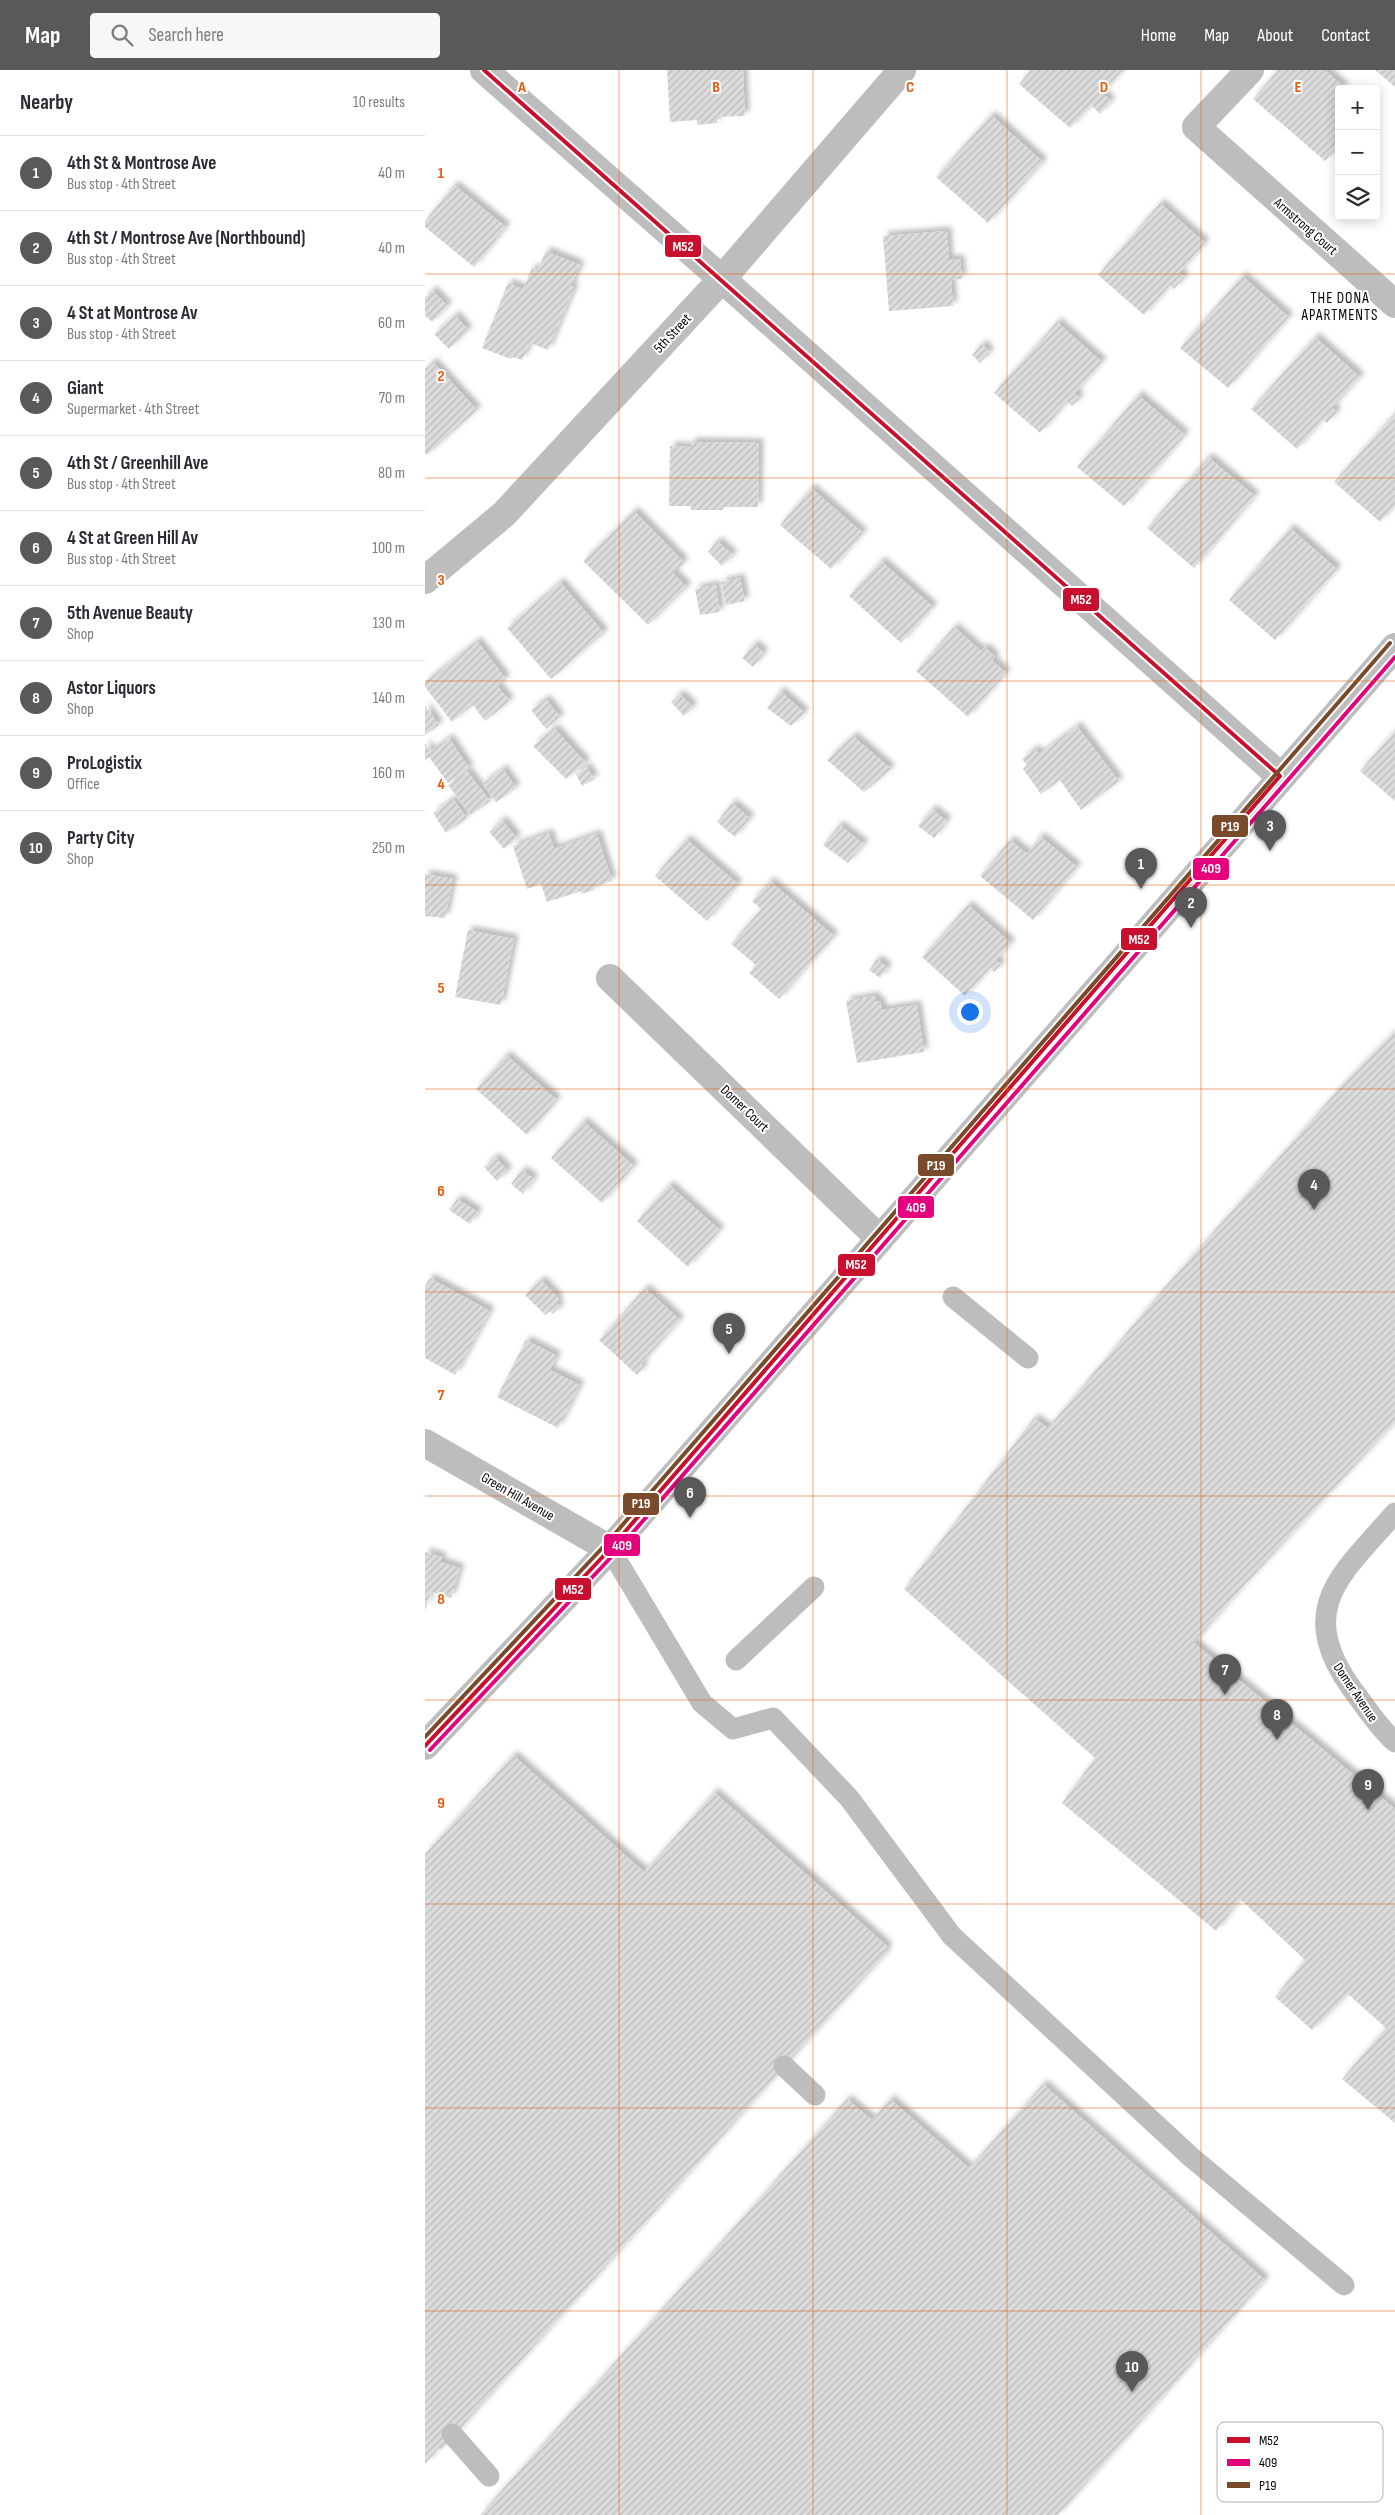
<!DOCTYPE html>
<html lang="en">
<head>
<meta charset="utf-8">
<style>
	body { margin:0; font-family:"Sofia Sans Condensed",sans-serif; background:#f7f7f7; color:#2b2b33 }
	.controls { position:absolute; right:15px; top:15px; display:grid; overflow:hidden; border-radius:5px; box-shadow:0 2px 12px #0003 }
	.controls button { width:45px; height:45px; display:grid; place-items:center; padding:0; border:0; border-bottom:1px solid #e1e1e2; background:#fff; color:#2b2b33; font:25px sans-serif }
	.you { position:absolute; left:544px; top:941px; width:18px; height:18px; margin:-12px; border:4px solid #fff; border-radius:50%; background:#1a73e8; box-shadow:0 0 0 8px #1a73e833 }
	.badge { display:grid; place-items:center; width:32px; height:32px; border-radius:50%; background:#595959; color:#fff; font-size:16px; font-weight:700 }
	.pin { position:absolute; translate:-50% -41px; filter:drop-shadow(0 1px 2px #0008) }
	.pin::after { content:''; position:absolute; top:26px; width:18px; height:15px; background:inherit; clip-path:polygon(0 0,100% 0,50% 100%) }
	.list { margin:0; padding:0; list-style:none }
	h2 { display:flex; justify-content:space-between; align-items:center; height:65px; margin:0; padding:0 20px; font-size:21px }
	h2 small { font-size:16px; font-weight:400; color:#7c7c81 }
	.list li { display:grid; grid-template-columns:32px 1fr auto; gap:15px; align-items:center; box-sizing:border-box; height:75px; padding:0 20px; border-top:1px solid #e1e1e2 }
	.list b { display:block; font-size:19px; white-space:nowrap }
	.list p { margin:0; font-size:16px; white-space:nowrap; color:#7c7c81 }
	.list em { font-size:16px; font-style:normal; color:#7c7c81 }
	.icon { flex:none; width:28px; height:28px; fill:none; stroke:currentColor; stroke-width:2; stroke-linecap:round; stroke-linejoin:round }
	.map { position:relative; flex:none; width:970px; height:2445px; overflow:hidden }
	header { display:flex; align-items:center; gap:30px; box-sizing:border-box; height:70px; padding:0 25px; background:#595959; color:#fff }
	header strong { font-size:24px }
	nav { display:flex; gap:28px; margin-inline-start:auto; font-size:18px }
	.search { width:350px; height:45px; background:#f7f7f7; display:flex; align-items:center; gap:12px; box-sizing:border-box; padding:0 18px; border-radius:5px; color:#7c7c81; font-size:19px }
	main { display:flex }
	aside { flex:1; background:#fff }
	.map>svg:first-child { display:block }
</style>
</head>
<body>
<header>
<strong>Map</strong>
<div class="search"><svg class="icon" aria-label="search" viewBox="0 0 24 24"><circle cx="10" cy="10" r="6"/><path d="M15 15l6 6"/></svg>Search here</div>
<nav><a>Home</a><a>Map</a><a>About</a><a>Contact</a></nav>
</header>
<main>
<aside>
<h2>Nearby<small>10 results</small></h2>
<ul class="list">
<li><span class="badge">1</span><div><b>4th St &amp; Montrose Ave</b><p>Bus stop · 4th Street</p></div><em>40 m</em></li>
<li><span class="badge">2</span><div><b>4th St / Montrose Ave (Northbound)</b><p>Bus stop · 4th Street</p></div><em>40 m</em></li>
<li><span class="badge">3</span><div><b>4 St at Montrose Av</b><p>Bus stop · 4th Street</p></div><em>60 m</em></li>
<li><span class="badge">4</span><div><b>Giant</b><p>Supermarket · 4th Street</p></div><em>70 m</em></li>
<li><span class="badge">5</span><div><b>4th St / Greenhill Ave</b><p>Bus stop · 4th Street</p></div><em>80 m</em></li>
<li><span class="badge">6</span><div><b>4 St at Green Hill Av</b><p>Bus stop · 4th Street</p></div><em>100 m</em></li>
<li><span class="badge">7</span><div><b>5th Avenue Beauty</b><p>Shop</p></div><em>130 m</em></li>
<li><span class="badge">8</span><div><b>Astor Liquors</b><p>Shop</p></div><em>140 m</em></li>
<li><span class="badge">9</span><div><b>ProLogistix</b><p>Office</p></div><em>160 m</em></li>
<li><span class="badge">10</span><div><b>Party City</b><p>Shop</p></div><em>250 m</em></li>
</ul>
</aside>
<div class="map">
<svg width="970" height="2445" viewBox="0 0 970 2445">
	<defs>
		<pattern id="building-hatch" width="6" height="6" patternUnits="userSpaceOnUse" patternTransform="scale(1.25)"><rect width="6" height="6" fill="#dcdcdc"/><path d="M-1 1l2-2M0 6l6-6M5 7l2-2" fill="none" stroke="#bbb"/></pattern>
		<filter id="shadow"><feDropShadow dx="4.5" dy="-4.5" stdDeviation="2.5" flood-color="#0004"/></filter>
	</defs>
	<rect width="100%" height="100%" fill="#fff"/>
	<path fill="url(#building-hatch)" filter="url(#shadow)" d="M242 0H318L320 46 292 47V53L272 55V50L245 52Z
		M606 0H698L677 23 686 31 675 44 666 35 645 58 594 14Z
		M853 0H900L921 19H914V75L900 91 828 29Z
		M950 0H970V17Z
		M566 45 618 92 563 153 511 107Z
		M29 115 81 157 49 197 0 157V151Z
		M735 133 780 173 754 203 760 207 749 219 745 215 719 245 673 205Z
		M522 161 524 190 535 189 537 209 526 210 528 236 464 241 458 166Z
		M121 181 155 195 146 216 149 218 123 280 105 273 97 290 87 287 86 289 57 278 83 213 98 219 107 198 113 200Z
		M817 206 864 247 803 318 755 278Z
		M7 220 23 236 7 252 0 245V228Z
		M30 245 43 260 24 279 9 264Z
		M632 252 677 292 650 323 655 328 647 336 642 332 615 363 569 323Z
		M890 267 935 307 907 338 912 342 902 353 898 349 872 379 826 339Z
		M557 274 565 282 555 293 547 285Z
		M8 292 52 340 2 385 0 383V299Z
		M713 325 760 365 699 436 652 397Z
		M970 343V435L955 452 909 412Z
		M266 372 334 373 333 437H298V440H266V436H244L245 376 266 377Z
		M783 387 830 426 769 498 722 458Z
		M386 418 438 463 406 499 355 455Z
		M209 441 259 492 248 503 262 517 223 555 158 491Z
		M865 458 912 499 850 570 804 530Z
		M292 471 308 485 297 496 283 482Z
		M456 491 508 537 476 573 424 526Z
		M315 508 320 531 301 535 296 512Z
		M135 512 179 563 126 609 82 558Z
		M291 515 295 542 275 545 270 519Z
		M529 557 556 581 560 577 570 587 567 590 581 603 543 647 491 601Z
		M52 571 81 609 72 616 85 631 60 651 48 635 27 652 0 617V612Z
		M329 574 339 583 328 597 317 588Z
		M355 621 380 643 366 656 342 638Z
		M255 624 268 637 259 646 246 632Z
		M121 629 135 647 121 659 106 640Z
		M0 636 14 655 0 665Z
		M652 656 694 711 656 740 635 710 616 724 598 699 602 695 597 689 610 679 614 684Z
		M129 658 161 693 141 709 108 676Z
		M970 661V731L935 701Z
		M428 666 466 699 439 722 402 690Z
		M24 668 44 698 23 713 4 687 0 690V673L6 681Z
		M162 697 169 709 157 716 151 704Z
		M78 699 91 718 71 732 58 713Z
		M42 701 65 731 46 745 23 715Z
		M28 729 42 748 21 763 8 743Z
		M307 733 325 748 310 767 292 752Z
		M507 739 522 751 509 768 493 756Z
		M77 750 92 768 79 779 64 762Z
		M414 755 439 774 423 793 398 775Z
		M124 763 129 779 172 764 187 811 168 817 169 820 156 824V821L122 832 116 814 102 819 88 776Z
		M615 766 652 797 608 850 555 806 585 770 602 784Z
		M261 769 313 814 282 851 230 806Z
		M0 804 28 809 20 848 0 846Z
		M345 811 409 866 354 929 324 903 331 895 306 874 336 839 327 831Z
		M543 835 586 873 571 890 576 895 569 902 565 898 540 926 497 887Z
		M43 860 89 869 76 935 30 927Z
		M452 889 463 898 455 908 444 900Z
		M450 926 451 931H455L457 940 492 935 499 982 432 993 421 931Z
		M970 961V1352L813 1522 769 1573 970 1739V2053L917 2009 961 1958 923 1924 887 1960 850 1927 880 1890 815 1829 791 1861 637 1733 670 1688 479 1519 609 1348 623 1358 733 1225 920 1012Z
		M81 985 132 1030 102 1065 51 1019Z
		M158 1051 209 1096 177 1133 126 1088Z
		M70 1087 83 1101 72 1111 59 1097Z
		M97 1100 109 1109 98 1124 86 1114Z
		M244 1115 295 1160 263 1197 212 1151Z
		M32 1129 53 1142 45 1154 24 1140Z
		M5 1208 65 1241 30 1305 0 1288V1216Z
		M116 1210 134 1229 131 1232 135 1237 128 1244 125 1241 120 1245 100 1225Z
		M220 1218 255 1250 216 1294 219 1297 212 1305 174 1270Z
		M101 1270 132 1286 125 1300 155 1315 133 1358 72 1327Z
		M0 1482 17 1487 15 1492 35 1498 26 1528 6 1522 0 1541Z
		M88 1685 219 1802 289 1722 463 1877 460 1880 462 1882 16 2380 14 2378 0 2394V1784Z
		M618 2014 840 2210 633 2445H55L422 2029 447 2050 465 2029 544 2098Z"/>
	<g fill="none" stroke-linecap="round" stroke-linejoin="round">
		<path stroke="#bdbdbd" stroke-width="21" d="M528 1227 603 1288
			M970 1443C917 1504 869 1538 927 1619 941 1637 953 1657 970 1672
			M185 1479 277 1633 308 1659 348 1648 424 1728 527 1866 766 2087 919 2215
			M311 1590 389 1517
			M359 1996 390 2025
			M27 2364 64 2406"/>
		<path stroke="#bdbdbd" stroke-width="28" d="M59 0 297 209 855 706
			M825 0 771 57 970 234
			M0 510 79 444 297 209 477 0
			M185 908 454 1168
			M0 1373 185 1479"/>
		<path stroke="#bdbdbd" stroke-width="28" d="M0 1676 185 1479 970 577"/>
		<g stroke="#fff" stroke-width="8">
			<path id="bus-1" d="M59 0 855 706
				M0 1676 185 1479 855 706"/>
		</g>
		<g stroke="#fff" stroke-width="8">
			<path id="bus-2" d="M5 1680 190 1483 970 587"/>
		</g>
		<g stroke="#fff" stroke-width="8">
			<path id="bus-3" d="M0 1667 180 1475 965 573"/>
		</g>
		<use href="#bus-1" stroke="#c8102e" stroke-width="4"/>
		<use href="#bus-2" stroke="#e5007d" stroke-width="4"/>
		<use href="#bus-3" stroke="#7a4b2a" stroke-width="4"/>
	</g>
	<path fill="none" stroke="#e8590c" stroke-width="1" stroke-opacity="0.55" d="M194 0V2445M388 0V2445M582 0V2445M776 0V2445M0 204H970M0 408H970M0 611H970M0 815H970M0 1019H970M0 1222H970M0 1426H970M0 1630H970M0 1834H970M0 2038H970M0 2241H970"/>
	<g text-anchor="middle" stroke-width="4" stroke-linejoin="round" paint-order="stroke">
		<g font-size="14" fill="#000" stroke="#fff">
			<text transform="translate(881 156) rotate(41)" y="5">Armstrong Court</text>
			<text transform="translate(247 263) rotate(-47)" y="5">5th Street</text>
			<text transform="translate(320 1038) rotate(44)" y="5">Domer Court</text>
			<text transform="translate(93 1426) rotate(30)" y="5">Green Hill Avenue</text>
			<text transform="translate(931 1622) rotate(56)" y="5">Domer Avenue</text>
		</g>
		<g font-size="15" letter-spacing="1" fill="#000" stroke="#fff">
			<text x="915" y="233">THE DONA<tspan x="915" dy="17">APARTMENTS</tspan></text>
		</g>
	</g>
	<rect x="792" y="2352" width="166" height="80" rx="8" fill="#fff" stroke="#b2b2b2" stroke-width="1"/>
	<rect x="802" y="2367" width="23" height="6" fill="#c8102e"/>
	<rect x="802" y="2389" width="23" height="7" fill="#e5007d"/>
	<rect x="802" y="2412" width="23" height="6" fill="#7a4b2a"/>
	<g font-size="14" fill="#000">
		<text x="834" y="2375">M52</text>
		<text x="834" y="2397">409</text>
		<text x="834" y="2420">P19</text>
	</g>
	<g font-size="16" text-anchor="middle" font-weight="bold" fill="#e8590c" stroke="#fff" stroke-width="4" stroke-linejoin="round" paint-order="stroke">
		<text x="97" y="22">A</text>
		<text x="291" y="22">B</text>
		<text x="485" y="22">C</text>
		<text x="679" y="22">D</text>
		<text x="873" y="22">E</text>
		<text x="16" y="108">1</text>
		<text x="16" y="311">2</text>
		<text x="16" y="515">3</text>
		<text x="16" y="719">4</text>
		<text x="16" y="923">5</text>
		<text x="16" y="1126">6</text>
		<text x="16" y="1330">7</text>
		<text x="16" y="1534">8</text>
		<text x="16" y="1738">9</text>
	</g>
	<g stroke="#fff" stroke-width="2">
		<rect x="239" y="164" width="38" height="24" rx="5" fill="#c8102e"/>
		<rect x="637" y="517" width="38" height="25" rx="5" fill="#c8102e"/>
		<rect x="786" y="744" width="38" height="24" rx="5" fill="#7a4b2a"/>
		<rect x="767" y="787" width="38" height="24" rx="5" fill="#e5007d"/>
		<rect x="695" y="857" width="38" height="24" rx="5" fill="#c8102e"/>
		<rect x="492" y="1083" width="38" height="24" rx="5" fill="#7a4b2a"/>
		<rect x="472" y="1125" width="38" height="24" rx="5" fill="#e5007d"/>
		<rect x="412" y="1183" width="39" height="24" rx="5" fill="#c8102e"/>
		<rect x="197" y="1422" width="38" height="24" rx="5" fill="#7a4b2a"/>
		<rect x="178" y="1463" width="38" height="24" rx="5" fill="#e5007d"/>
		<rect x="129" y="1507" width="38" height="24" rx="5" fill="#c8102e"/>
	</g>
	<g font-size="14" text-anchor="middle" font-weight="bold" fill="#fff">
		<text x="258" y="181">M52</text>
		<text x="656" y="534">M52</text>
		<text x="805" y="761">P19</text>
		<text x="786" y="803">409</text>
		<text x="714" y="874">M52</text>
		<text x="511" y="1100">P19</text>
		<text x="491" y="1142">409</text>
		<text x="431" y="1199">M52</text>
		<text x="216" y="1438">P19</text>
		<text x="197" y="1480">409</text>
		<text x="148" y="1524">M52</text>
	</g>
</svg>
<div class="controls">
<button>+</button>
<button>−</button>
<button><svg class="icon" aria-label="layers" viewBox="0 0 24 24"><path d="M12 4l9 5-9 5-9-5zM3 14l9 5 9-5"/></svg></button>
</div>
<div class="you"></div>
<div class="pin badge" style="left:716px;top:819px">1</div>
<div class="pin badge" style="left:766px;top:858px">2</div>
<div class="pin badge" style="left:845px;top:781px">3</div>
<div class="pin badge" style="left:889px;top:1140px">4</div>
<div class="pin badge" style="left:304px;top:1284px">5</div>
<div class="pin badge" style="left:265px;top:1448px">6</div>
<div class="pin badge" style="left:800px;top:1625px">7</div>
<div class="pin badge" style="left:852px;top:1670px">8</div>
<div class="pin badge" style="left:943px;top:1740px">9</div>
<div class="pin badge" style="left:707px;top:2322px">10</div>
</div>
</main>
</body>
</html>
